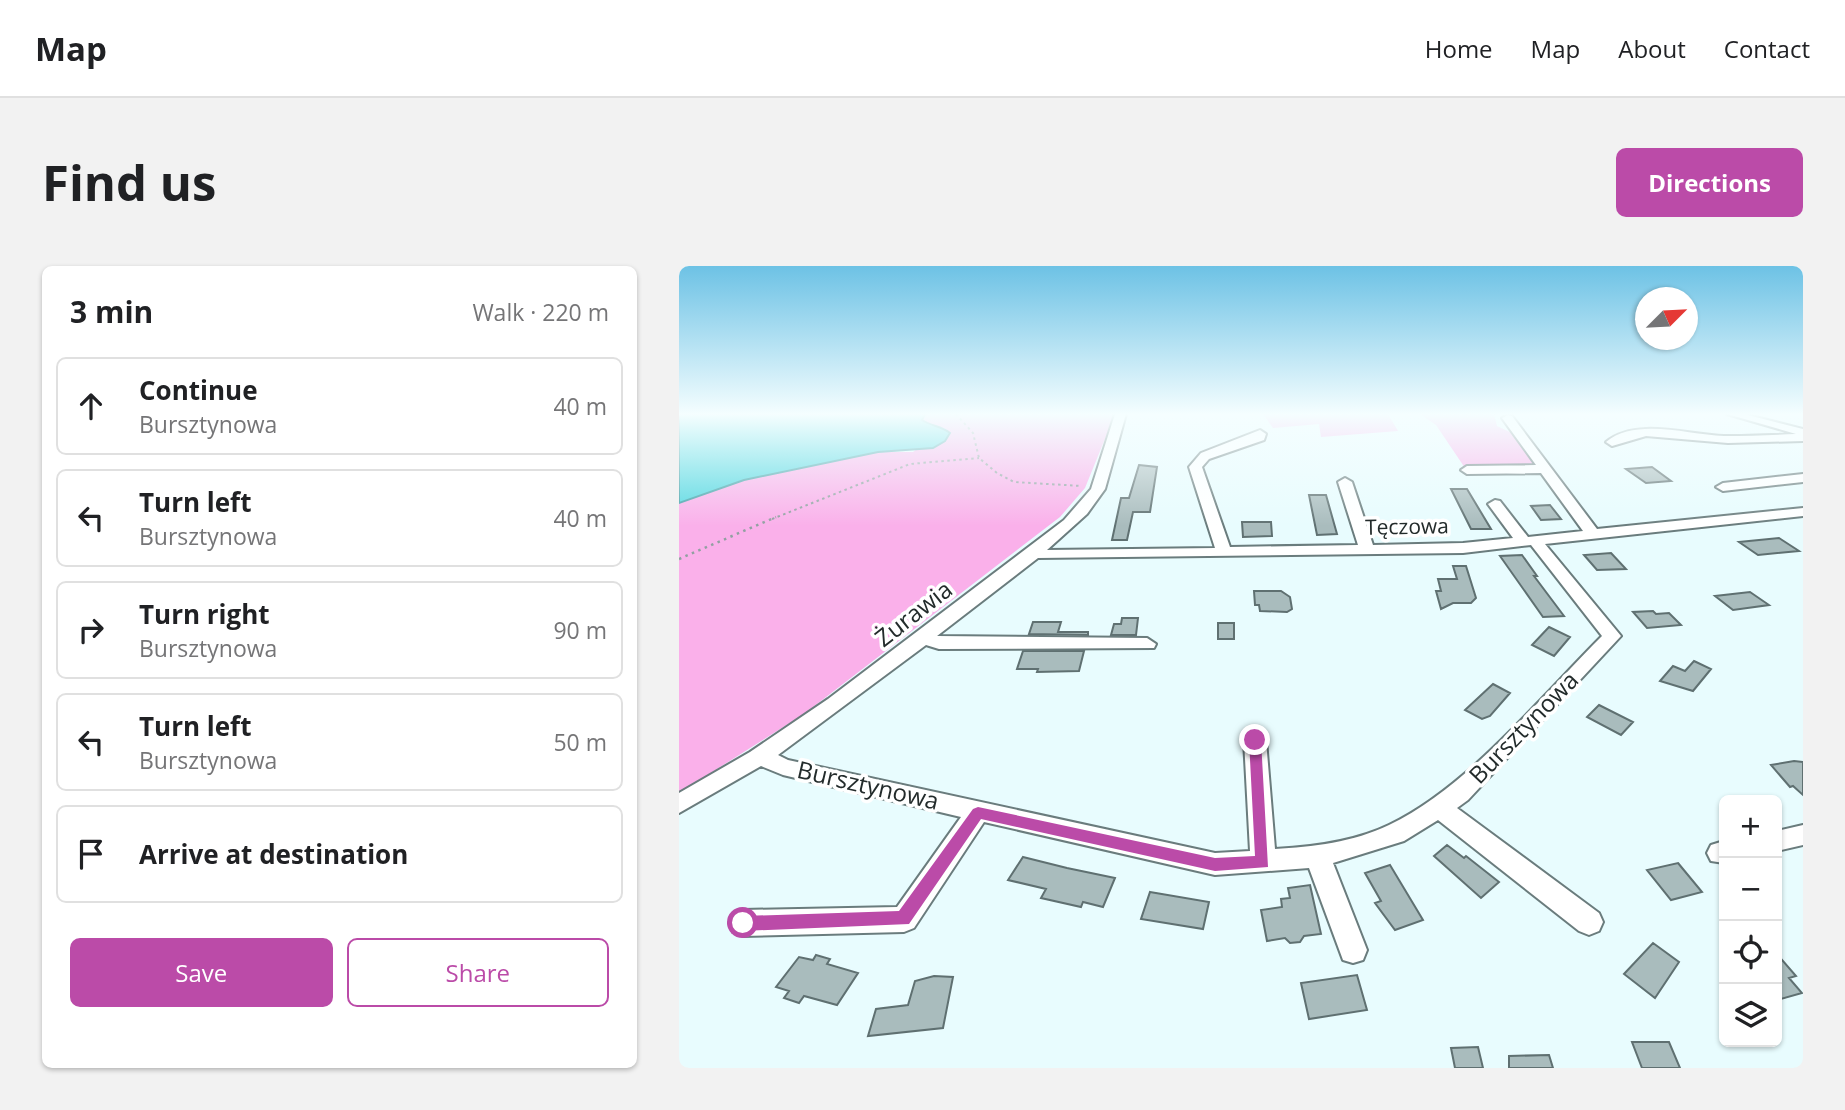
<!DOCTYPE html>
<html lang="en">
<head>
<meta charset="utf-8">
<style>
	body { margin:0; font-family:"Open Sans",sans-serif; background:#f2f2f2; color:#202124 }
	.controls { position:absolute; right:21px; bottom:21px; display:grid; overflow:hidden; border-radius:10px; box-shadow:0 2px 5px #0004 }
	.controls button { width:63px; height:63px; display:grid; place-items:center; padding:0; border:0; border-bottom:2px solid #e0e0e0; background:#fff; color:#202124; font:35px sans-serif }
	.compass { position:absolute; left:956px; top:21px; width:63px; height:63px; border-radius:50%; background:#fff; box-shadow:0 2px 5px #0004; rotate:66deg }
	.stop { position:absolute; width:21px; height:21px; margin:-16px; border:5px solid #bb4ba8; border-radius:50%; background:#fff }
	.stop.end { background:#bb4ba8; border-color:#fff; box-shadow:0 2px 7px #0008 }
	.list { margin:0; padding:0; list-style:none }
	h2 { display:flex; justify-content:space-between; align-items:center; height:91px; margin:0; padding:0 28px; font-size:30px }
	h2 small { font-size:23px; font-weight:400; color:#757577 }
	.list li { display:grid; grid-template-columns:46px 1fr auto; gap:21px; align-items:center; box-sizing:border-box; height:98px; margin:0 14px 14px; padding:0 14px; border:2px solid #e0e0e0; border-radius:10px }
	.list b { display:block; font-size:26px; white-space:nowrap }
	.list p { margin:0; font-size:23px; white-space:nowrap; color:#757577 }
	.list em { font-size:23px; font-style:normal; color:#757577 }
	.actions { display:flex; gap:14px; padding:21px 28px }
	.actions a { flex:1; padding:16px 0; border:2px solid #bb4ba8; border-radius:10px; text-align:center; font-size:24px; color:#bb4ba8 }
	.actions .main { background:#bb4ba8; color:#fff }
	.icon { flex:none; width:38px; height:38px; fill:none; stroke:currentColor; stroke-width:2; stroke-linecap:round; stroke-linejoin:round }
	.map { position:relative; flex:none; width:1124px; height:802px; overflow:hidden; border-radius:10px }
	header { display:flex; align-items:center; gap:42px; box-sizing:border-box; height:98px; padding:0 35px; background:#fff; border-bottom:2px solid #e0e0e0 }
	header strong { font-size:33px }
	nav { display:flex; gap:38px; margin-inline-start:auto; font-size:24px }
	.intro { display:flex; align-items:center; justify-content:space-between; box-sizing:border-box; height:168px; padding:0 42px }
	h1 { margin:0; font-size:49px }
	.button { padding:18px 32px; border-radius:10px; background:#bb4ba8; color:#fff; font-size:24px; font-weight:700 }
	main { display:flex; gap:42px; padding:0 42px }
	aside { flex:1; background:#fff; border-radius:10px; box-shadow:0 2px 5px #0004 }
	.map>svg:first-child { display:block }
</style>
</head>
<body>
<header>
<strong>Map</strong>
<nav><a>Home</a><a>Map</a><a>About</a><a>Contact</a></nav>
</header>
<div class="intro"><h1>Find us</h1><a class="button">Directions</a></div>
<main>
<aside>
<h2>3 min<small>Walk · 220 m</small></h2>
<ul class="list">
<li><svg class="icon" aria-label="ahead" viewBox="0 0 24 24"><path d="M12 20V5M6 11l6-6 6 6"/></svg><div><b>Continue</b><p>Bursztynowa</p></div><em>40 m</em></li>
<li><svg class="icon" aria-label="left" viewBox="0 0 24 24"><path d="M17 20v-9H6M10 6l-5 5 5 5"/></svg><div><b>Turn left</b><p>Bursztynowa</p></div><em>40 m</em></li>
<li><svg class="icon" aria-label="right" viewBox="0 0 24 24"><path d="M7 20v-9h11M14 6l5 5-5 5"/></svg><div><b>Turn right</b><p>Bursztynowa</p></div><em>90 m</em></li>
<li><svg class="icon" aria-label="left" viewBox="0 0 24 24"><path d="M17 20v-9H6M10 6l-5 5 5 5"/></svg><div><b>Turn left</b><p>Bursztynowa</p></div><em>50 m</em></li>
<li><svg class="icon" aria-label="arrive" viewBox="0 0 24 24"><path d="M6 21V4h12l-3 4 3 4H6"/></svg><div><b>Arrive at destination</b></div></li>
</ul>
<div class="actions"><a class="main">Save</a><a>Share</a></div>
</aside>
<div class="map">
<svg width="1124" height="802" viewBox="0 0 1124 802">
	<rect width="100%" height="100%" fill="#e8fcfe"/>
	<path fill="#fab0ea" d="M246 148H436L406 222 381 251 125 448 0 527V237L65 214 199 186H234L266 162 252 161 243 154Z
		M584 148H709L719 165 642 171 640 158 594 162Z
		M741 148H815L818 160 835 168 860 201 786 202 757 159Z"/>
	<path fill="#54d7e0" stroke="#45a3aa" stroke-width="2" d="M0 148H246L243 154C252 160 263 160 271 167L266 175 254 182 199 186 65 214 0 237Z"/>
	<path fill="#a9bcbd" stroke="#5f7071" stroke-width="2" d="M460 199 478 201 471 246H454L448 274H433L442 232H450Z
		M973 201 992 215 967 217 947 203Z
		M772 223H788L812 263H792Z
		M630 229H647L658 268 638 269Z
		M871 239 882 253 862 254 852 240Z
		M563 256H592L593 270 564 271Z
		M1100 272 1120 285 1079 289 1060 276Z
		M932 287 947 303 918 304 905 289Z
		M843 289 858 310H855L885 350 864 351 821 290Z
		M774 300H787L797 332 792 337H774L762 343 757 325H762L759 313H778Z
		M575 325H602L611 331 613 343 608 346 581 345 580 339H576Z
		M1071 326 1090 339 1054 344 1036 330Z
		M974 345 977 348 990 347 1002 359 968 362 954 346Z
		M443 352H459L457 369H432L435 358H442Z
		M354 356H382L379 366H409V369L350 368Z
		M539 357H555V373H539Z
		M870 361 891 371 875 390 853 379Z
		M344 385H405L400 405 358 406 359 403H338Z
		M1015 395 1032 403 1014 425 981 415 994 400 1006 405Z
		M814 418 831 427 811 450 803 453 786 444Z
		M920 439 954 456 942 469 908 451Z
		M1115 495 1124 496V529L1114 520 1111 521 1092 499Z
		M768 579 785 592 787 590 820 616 802 632 755 590Z
		M344 591 388 602 436 612 424 641 404 636 402 641 362 632 367 623 329 614Z
		M999 597 1023 626 992 634 968 604Z
		M711 599 744 654 716 664 696 637 702 635 686 607Z
		M631 619 642 668 625 670 621 676 611 677 606 672 588 675 582 644 603 641 602 633 611 632 609 622Z
		M471 626 530 636 524 663 462 653Z
		M974 677 1000 696 976 732 945 708Z
		M1098 688 1117 710 1110 712 1123 727 1098 734Z
		M137 689 151 693 148 698 179 707 158 739 125 730 120 737 105 732 110 725 97 721 120 691 134 694Z
		M678 709 688 744 630 753 622 717Z
		M255 710 274 711 264 762 189 770 197 743 229 739 236 715Z
		M953 776H990L1001 802H963Z
		M799 781 804 802H776L772 782Z
		M870 789 874 802H830V790Z"/>
	<g fill="none" stroke-linecap="round" stroke-linejoin="round">
		<g stroke="#6a7c7d" stroke-width="4">
			<path id="minor" d="M436 148H447L426 223 408 248 368 284 536 282 510 201 522 187 581 164 587 168 585 174 530 193 523 201 551 281 679 279 659 216 666 212 673 216 694 279 784 277 834 272 809 238 816 234 821 235 849 271 904 265 862 207 788 208 782 204 788 200 857 199 823 152 829 149 833 150 918 263 1124 242V250L866 278 942 370 789 534 778 542 920 647 924 656 920 665 910 669 900 665 759 554 725 575 654 597 688 684 684 694 674 697 664 694 630 602 536 609 305 556 235 662 225 666 64 670 54 666 50 657 54 648 64 644 218 641 282 551 104 509 82 500 0 547V527L71 486 149 433 385 254 412 223ZM852 279 923 370C861 432 788 522 710 559 675 576 633 581 596 583L587 474 584 468H568L565 474 571 585 536 587 109 494 99 489 247 379 260 383 475 382 477 378 468 372 258 370 359 292 784 287Z
				M1048 148H1065L1124 163V175L1049 177 967 170 933 180 927 176C957 151 1010 169 1045 170 1069 170 1093 169 1117 168Z
				M1124 208V216L1044 225 1037 221 1044 217Z
				M1124 559V579L1098 585V565Z
				M1045 575V597L1032 595 1028 587 1032 579Z"/>
		</g>
		<path stroke="#91a0a1" stroke-width="2" stroke-dasharray="2.5 3.5" stroke-linecap="butt" d="M277 148 294 167 300 192 318 207 335 216 403 220
			M93 253 231 198 300 192"/>
		<path stroke="#91a0a1" stroke-width="2.5" stroke-dasharray="2.5 4.5" stroke-linecap="butt" d="M0 293 97 251"/>
		<use href="#minor" fill="#fff" fill-rule="evenodd"/>
	</g>
	<linearGradient id="sky" x2="0" y2="1"><stop stop-color="#6dc2e5"/><stop offset="0.57" stop-color="#f5feff"/><stop offset="1" stop-color="#f5feff" stop-opacity="0"/></linearGradient>
	<rect width="1124" height="260" fill="url(#sky)"/>
	<path fill="#bb4ba8" d="M576 469 582 474 589 601 536 605 302 553 230 658 64 665 56 657 64 650 220 645 294 543 299 541 536 592 576 590 570 474Z"/>
	<g text-anchor="middle" stroke-width="7" stroke-linejoin="round" paint-order="stroke">
		<g font-size="21" fill="#232b2b" stroke="#fff">
			<text transform="translate(728 261) rotate(-1)" y="7">Tęczowa</text>
		</g>
		<g font-size="24" fill="#232b2b" stroke="#fff">
			<text transform="translate(235 348) rotate(-38)" y="8">Żurawia</text>
			<text transform="translate(845 462) rotate(-46)" y="8">Bursztynowa</text>
			<text transform="translate(189 520) rotate(13)" y="8">Bursztynowa</text>
		</g>
	</g>
</svg>
<div class="controls">
<button>+</button>
<button>−</button>
<button><svg class="icon" aria-label="locate" viewBox="0 0 24 24"><circle cx="12" cy="12" r="6"/><path d="M12 2v4M12 18v4M2 12h4M18 12h4"/></svg></button>
<button><svg class="icon" aria-label="layers" viewBox="0 0 24 24"><path d="M12 4l9 5-9 5-9-5zM3 14l9 5 9-5"/></svg></button>
</div>
<svg class="compass" viewBox="-18 -18 36 36"><path d="M0-13l5 13h-10z" fill="#e53935"/><path d="M0 13l5-13h-10z" fill="#757577"/></svg>
<div class="stop" style="left:64px;top:657px"></div>
<div class="stop end" style="left:576px;top:474px"></div>
</div>
</main>
</body>
</html>
